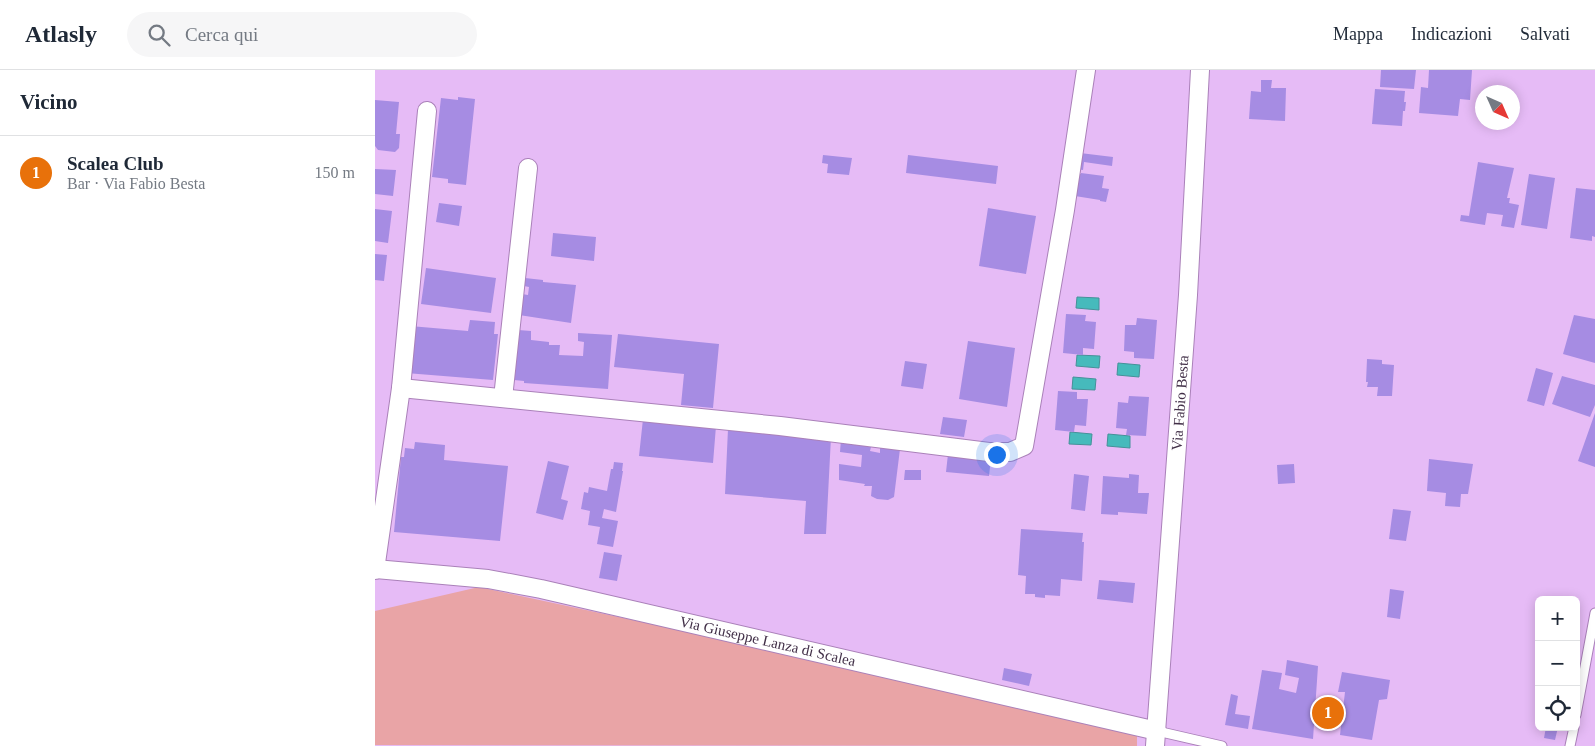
<!DOCTYPE html>
<html lang="it">
<head>
<meta charset="utf-8">
<style>
	body { margin:0; font-family:Georgia,serif; background:#f6f6f7; color:#1f2937 }
	.controls { position:absolute; right:15px; bottom:15px; display:grid; overflow:hidden; border-radius:8px; box-shadow:0 2px 12px #0003 }
	.controls button { width:45px; height:45px; display:grid; place-items:center; padding:0; border:0; border-bottom:1px solid #e0e1e3; background:#fff; color:#1f2937; font:25px sans-serif }
	.compass { position:absolute; left:1100px; top:15px; width:45px; height:45px; border-radius:50%; background:#fff; box-shadow:0 2px 12px #0003; rotate:135deg }
	.you { position:absolute; left:621px; top:384px; width:18px; height:18px; margin:-12px; border:4px solid #fff; border-radius:50%; background:#1a73e8; box-shadow:0 0 0 8px #1a73e833 }
	.badge { display:grid; place-items:center; width:32px; height:32px; border-radius:50%; background:#d93025; color:#fff; font-size:16px; font-weight:700 }
	.pin { position:absolute; translate:-50% -50%; border:2px solid #fff; box-shadow:0 1px 5px #0006 }
	.list { margin:0; padding:0; list-style:none }
	h2 { display:flex; justify-content:space-between; align-items:center; height:65px; margin:0; padding:0 20px; font-size:21px }
	h2 small { font-size:16px; font-weight:400; color:#747a83 }
	.list li { display:grid; grid-template-columns:32px 1fr auto; gap:15px; align-items:center; box-sizing:border-box; height:75px; padding:0 20px; border-top:1px solid #e0e1e3 }
	.list b { display:block; font-size:19px; white-space:nowrap }
	.list p { margin:0; font-size:16px; white-space:nowrap; color:#747a83 }
	.list em { font-size:16px; font-style:normal; color:#747a83 }
	.icon { flex:none; width:28px; height:28px; fill:none; stroke:currentColor; stroke-width:2; stroke-linecap:round; stroke-linejoin:round }
	.map { position:relative; flex:none; width:1220px; height:676px; overflow:hidden }
	header { display:flex; align-items:center; gap:30px; box-sizing:border-box; height:70px; padding:0 25px; background:#fff; border-bottom:1px solid #e0e1e3 }
	header strong { font-size:24px }
	nav { display:flex; gap:28px; margin-inline-start:auto; font-size:18px }
	.search { width:350px; height:45px; background:#f6f6f7; display:flex; align-items:center; gap:12px; box-sizing:border-box; padding:0 18px; border-radius:28px; color:#747a83; font-size:19px }
	main { display:flex }
	aside { flex:1; background:#fff }
	.map>svg:first-child { display:block }
</style>
</head>
<body>
<header>
<strong>Atlasly</strong>
<div class="search"><svg class="icon" aria-label="search" viewBox="0 0 24 24"><circle cx="10" cy="10" r="6"/><path d="M15 15l6 6"/></svg>Cerca qui</div>
<nav><a>Mappa</a><a>Indicazioni</a><a>Salvati</a></nav>
</header>
<main>
<aside>
<h2>Vicino<small></small></h2>
<ul class="list">
<li><span class="badge" style="background:#e8710a">1</span><div><b>Scalea Club</b><p>Bar · Via Fabio Besta</p></div><em>150 m</em></li>
</ul>
</aside>
<div class="map">
<svg width="1220" height="676" viewBox="0 0 1220 676">
	<rect width="100%" height="100%" fill="#e6bbf6"/>
	<path fill="#e9a4a6" d="M104 517 346 569 762 665V676L0 675V541Z"/>
	<path fill="#46babc" stroke="#459199" d="M702 227 724 228V240L701 238Z
		M702 285 725 286 724 298 701 296Z
		M743 293 765 295 764 307 742 305Z
		M698 307 721 309 720 320 697 319Z
		M695 362 717 364 716 375 694 374Z
		M733 364 755 366V378L732 376Z"/>
	<path fill="#a68ce3" d="M1006 0H1041L1039 19 1005 17Z
		M1054 0H1097L1095 30 1085 29 1083 46 1044 43 1046 17 1053 18Z
		M886 10H897L896 18H911L910 51 874 49 876 21 886 22Z
		M1000 19 1030 21 1029 32H1031L1030 41H1028L1027 56 997 54Z
		M83 27 100 29 91 115 73 113V109L57 107 66 28 83 30Z
		M0 30 24 32 21 64H25L24 78 20 82 3 80 0 76Z
		M705 83 738 87 737 96 709 92 708 100 702 99Z
		M448 85 477 88 474 105 452 103 453 94 447 93Z
		M533 85 623 96 621 114 531 103Z
		M1103 92 1139 98 1132 128H1135L1134 133 1144 135 1139 158 1126 156 1128 145 1112 143 1110 155 1085 151 1086 145 1094 146Z
		M0 99 21 100 18 126 0 124Z
		M700 103 706 104V103L729 106 727 118 734 119 731 132 725 131V130L700 126Z
		M1154 104 1180 108 1172 159 1146 155Z
		M1201 118 1220 120V167L1217 166V171L1195 168Z
		M64 133 87 136 84 156 61 152Z
		M613 138 661 146 651 204 604 196Z
		M0 139 17 141 13 173 0 171Z
		M178 163 221 167 219 191 176 186Z
		M0 184 12 185 9 211 0 210Z
		M51 198 121 208 116 243 46 234Z
		M150 208 168 210V212L201 215 196 253 144 245 147 224 153 225 154 217 149 216Z
		M691 244 711 245 710 251 721 252 719 279 708 278V285L688 283Z
		M1199 245 1220 249V293L1188 284Z
		M762 248 782 250 779 289 759 288V282L749 281 750 255H761Z
		M95 250 120 252 119 264H123L118 310 31 303 35 256 93 261Z
		M143 260 156 261V270L174 272V275H185L184 285 208 286 209 272 203 271V263L237 265 233 319 149 313V311L139 310Z
		M243 264 344 274 338 338 306 335 309 304 239 297Z
		M593 271 640 278 632 337 584 329Z
		M992 289 1007 290V294L1019 295 1017 326H1002L1003 317H992L993 312H991Z
		M530 291 552 294 548 319 526 316Z
		M1161 298 1178 303 1169 336 1152 331Z
		M1187 306 1220 315V335L1215 347 1177 334Z
		M683 321 702 322V329H713L711 356 700 355 699 362 680 360Z
		M754 326 774 327 771 366 751 365 752 359 741 358 743 332 753 333Z
		M1220 343V397L1203 391Z
		M568 347 592 350 589 367 565 364Z
		M268 349 341 356 338 393 264 386Z
		M353 359 456 367 451 464H429L431 431 350 424Z
		M466 369 497 373 495 381 505 383V376L525 379 519 427 513 430 502 429 496 426 497 416H489L490 414 464 410V394L486 397 487 385 465 382Z
		M40 372 70 375 69 390 133 396 125 471 19 462 26 387H29L30 378 39 379Z
		M573 384 616 388 614 406 571 402Z
		M1054 389 1098 394 1093 424H1086L1085 437 1070 436 1071 423 1052 421Z
		M173 391 194 396 186 429 193 431 188 450 161 443Z
		M239 392 248 393 247 401H248L241 442 229 439 227 448 243 451 238 477 222 474 225 457 213 455 215 441 206 439 209 422 213 423 214 417 232 421 236 399H238Z
		M919 394 920 413 903 414 902 395Z
		M530 400H546V410H529Z
		M699 404 714 406 710 441 696 439Z
		M754 404 764 405 763 423H774L772 444 743 442V445L726 444 728 406 754 408Z
		M1018 439 1036 441 1031 471 1014 469Z
		M646 459 708 463 707 472H709L707 511 686 509 685 526 670 525V528L660 527V524H650L651 506 643 505Z
		M229 482 247 485 242 511 224 508Z
		M724 510 760 513 758 533 722 529Z
		M1015 519 1029 521 1025 549 1012 547Z
		M912 590 943 596 938 669 877 659 887 600 907 603 904 619 921 623 924 608 910 605Z
		M629 598 657 604 654 616 627 610Z
		M967 602 1015 610 1012 629 1004 630 997 670 965 665 970 622H963Z
		M856 624 863 626 860 644 875 646 873 659 850 655Z
		M1171 657H1183L1180 670 1169 668Z"/>
	<g fill="none" stroke-linecap="round" stroke-linejoin="round">
		<g stroke="#aa81b9" stroke-width="11">
			<path id="service" d="M1201 645 1220 543
				M782 661 847 676
				M1195 676 1199 657"/>
		</g>
		<g stroke="#aa81b9" stroke-width="20">
			<g id="minor">
				<path d="M26 318 405 356 614 382H635L649 376 690 140 711 0"/>
				<path d="M128 328 153 98"/>
				<path id="s1" d="M0 499 113 509 166 519 782 661"/>
				<path d="M0 500 26 318 52 41"/>
				<path id="s2" d="M780 676 813 225 825 0"/>
			</g>
		</g>
		<use href="#service" stroke="#fff" stroke-width="9"/>
		<use href="#minor" stroke="#fff" stroke-width="18"/>
	</g>
	<g text-anchor="middle" stroke-width="4" stroke-linejoin="round" paint-order="stroke">
		<g font-size="15" fill="#423048" stroke="#f6e9fb">
			<text dy="5" stroke="none"><textPath href="#s2" startOffset="344">Via Fabio Besta</textPath></text>
			<text dy="5" stroke="none"><textPath href="#s1" startOffset="400">Via Giuseppe Lanza di Scalea</textPath></text>
		</g>
	</g>
</svg>
<div class="controls">
<button>+</button>
<button>−</button>
<button><svg class="icon" aria-label="locate" viewBox="0 0 24 24"><circle cx="12" cy="12" r="6"/><path d="M12 2v4M12 18v4M2 12h4M18 12h4"/></svg></button>
</div>
<svg class="compass" viewBox="-18 -18 36 36"><path d="M0-13l5 13h-10z" fill="#e53935"/><path d="M0 13l5-13h-10z" fill="#747a83"/></svg>
<div class="you"></div>
<div class="pin badge" style="left:953px;top:643px;background:#e8710a">1</div>
</div>
</main>
</body>
</html>
